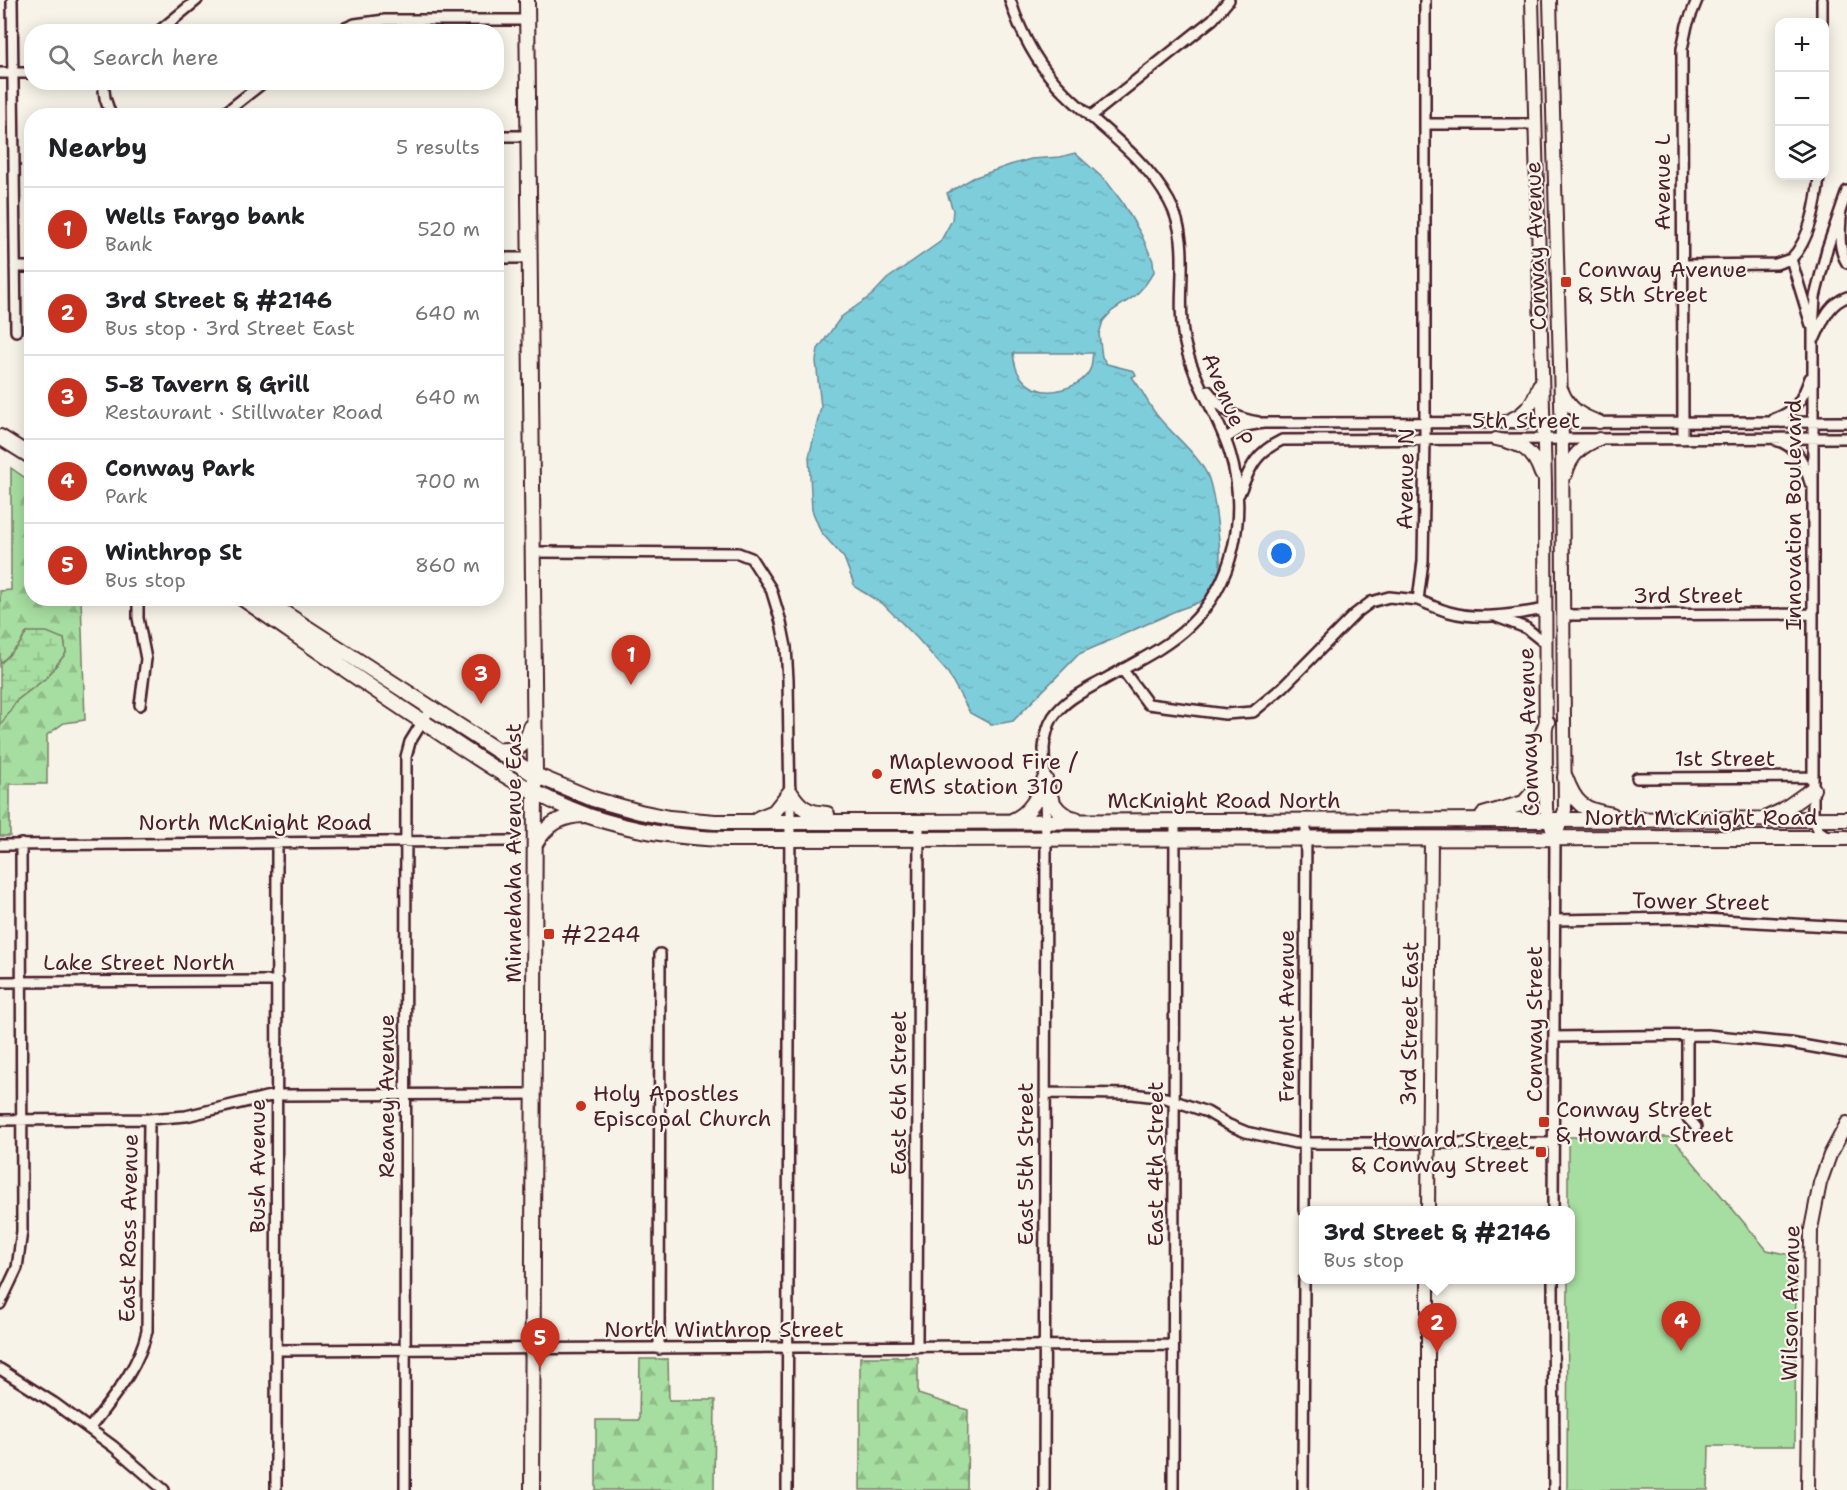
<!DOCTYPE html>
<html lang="en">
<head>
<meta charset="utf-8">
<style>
	body { margin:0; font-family:"Shantell Sans",sans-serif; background:#f2f2f2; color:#202124 }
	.controls { position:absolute; right:18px; top:18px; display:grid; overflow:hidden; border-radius:12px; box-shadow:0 3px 15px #0003 }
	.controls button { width:54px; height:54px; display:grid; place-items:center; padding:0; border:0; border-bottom:2px solid #e0e0e0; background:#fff; color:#202124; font:30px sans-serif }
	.you { position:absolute; left:1282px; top:554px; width:21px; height:21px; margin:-15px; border:4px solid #fff; border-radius:50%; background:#1a73e8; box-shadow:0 0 0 9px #1a73e833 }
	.badge { display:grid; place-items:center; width:39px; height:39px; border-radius:50%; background:#c8321e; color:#fff; font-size:20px; font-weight:700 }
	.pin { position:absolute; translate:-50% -50px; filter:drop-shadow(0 2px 3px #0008) }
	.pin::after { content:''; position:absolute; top:32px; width:21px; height:18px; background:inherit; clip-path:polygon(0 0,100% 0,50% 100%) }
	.popup { position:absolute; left:1299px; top:1206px; width:276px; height:78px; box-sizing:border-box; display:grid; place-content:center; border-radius:12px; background:#fff; filter:drop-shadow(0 2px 4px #0005); font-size:20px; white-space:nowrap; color:#757577 }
	.popup b { font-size:22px; color:#202124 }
	.popup::after { content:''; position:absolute; left:50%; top:100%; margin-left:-12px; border:12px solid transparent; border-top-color:#fff }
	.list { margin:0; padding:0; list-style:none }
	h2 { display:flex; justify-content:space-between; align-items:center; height:78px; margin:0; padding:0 24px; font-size:26px }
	h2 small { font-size:20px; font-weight:400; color:#757577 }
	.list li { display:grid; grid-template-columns:39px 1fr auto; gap:18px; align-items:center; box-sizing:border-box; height:84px; padding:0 24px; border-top:2px solid #e0e0e0 }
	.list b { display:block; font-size:22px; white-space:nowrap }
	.list p { margin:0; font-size:20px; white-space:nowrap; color:#757577 }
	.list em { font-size:20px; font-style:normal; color:#757577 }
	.icon { flex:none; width:33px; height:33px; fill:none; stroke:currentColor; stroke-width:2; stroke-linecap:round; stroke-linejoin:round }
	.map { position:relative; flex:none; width:1847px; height:1490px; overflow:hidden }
	.search { position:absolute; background:#fff; box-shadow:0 3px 15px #0003; left:24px; top:24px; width:480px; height:66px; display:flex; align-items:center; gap:15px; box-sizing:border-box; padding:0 21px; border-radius:24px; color:#757577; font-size:22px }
	.panel { position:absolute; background:#fff; box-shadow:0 3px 15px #0003; left:24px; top:108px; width:480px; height:498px; border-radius:24px }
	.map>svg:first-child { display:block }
</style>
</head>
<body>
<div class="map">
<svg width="1847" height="1490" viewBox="0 0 1847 1490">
	<defs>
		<pattern id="forest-firs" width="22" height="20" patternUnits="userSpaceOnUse" patternTransform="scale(1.5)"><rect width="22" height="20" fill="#a6dda0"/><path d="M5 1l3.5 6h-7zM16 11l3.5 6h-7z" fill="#90bd8a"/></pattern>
		<pattern id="wetland-marsh" width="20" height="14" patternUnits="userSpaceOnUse" patternTransform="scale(1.5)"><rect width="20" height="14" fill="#a6dda0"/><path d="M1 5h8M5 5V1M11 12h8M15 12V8" fill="none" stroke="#90bd8a"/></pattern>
		<pattern id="water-ripples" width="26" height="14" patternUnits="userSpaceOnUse" patternTransform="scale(1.5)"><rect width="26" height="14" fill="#7ecdda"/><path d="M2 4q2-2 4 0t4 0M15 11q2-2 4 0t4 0" fill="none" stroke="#6eb0bb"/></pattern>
	</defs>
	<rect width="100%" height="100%" fill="#f7f3e8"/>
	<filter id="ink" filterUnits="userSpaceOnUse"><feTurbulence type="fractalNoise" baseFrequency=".0167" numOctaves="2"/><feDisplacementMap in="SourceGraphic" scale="12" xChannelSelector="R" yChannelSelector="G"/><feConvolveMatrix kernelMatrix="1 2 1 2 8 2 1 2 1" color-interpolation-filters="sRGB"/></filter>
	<g filter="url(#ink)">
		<path fill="url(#forest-firs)" stroke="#787e66" stroke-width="1.5" d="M11 468 31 482 32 598 81 599 85 720 64 723 47 735V784H10V836H0V726L17 700 46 678 66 653 64 639 27 632 19 645 0 664V591L11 590Z
			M860 1357H918V1394L968 1410 967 1490H860Z
			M640 1359H668L669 1400H715L714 1490H596V1420H639Z"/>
		<path fill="url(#wetland-marsh)" stroke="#787e66" stroke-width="1.5" d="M27 632H47L64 639 66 653 46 678 17 700 0 726V664L19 645Z"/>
		<path fill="#a6dda0" stroke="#787e66" stroke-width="1.5" d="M1568 1137H1672L1767 1250 1796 1256 1795 1446H1709L1708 1490H1567L1568 1280H1570V1210H1568Z"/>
		<path fill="url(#water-ripples)" stroke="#698794" stroke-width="1.5" fill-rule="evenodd" d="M1075 153 1107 182 1122 202 1141 234 1153 261 1154 272 1145 285 1135 296 1112 311 1103 321 1099 334 1102 357 1107 364 1134 371 1136 375 1132 377C1143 390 1149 407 1160 419 1175 437 1201 457 1209 479 1215 498 1226 573 1216 588 1202 607 1184 605 1165 616L1079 654 1013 721 992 725 970 713 948 673 917 638 884 605 855 587 844 558 821 532 812 510 809 457 821 407 816 361 818 349 841 317 872 295 887 279 940 242 952 220 953 210 947 193 973 178 1010 165 1031 159 1060 157ZM1013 353H1093C1092 358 1092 363 1091 367 1084 387 1052 396 1034 388 1029 386 1023 380 1020 376 1015 369 1014 361 1013 353Z"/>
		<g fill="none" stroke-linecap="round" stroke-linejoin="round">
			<g stroke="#4a1f2b" stroke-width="14">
				<path id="minor" d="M12 0 16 331
					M1010 0C1021 34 1039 68 1065 93 1100 128 1145 157 1169 201 1193 244 1175 293 1184 339 1192 379 1218 414 1230 453 1239 483 1240 517 1233 548 1226 578 1211 605 1189 626 1164 650 1129 665 1100 682 1082 692 1065 700 1053 717 1047 727 1045 737 1044 748L1046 839 1044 1490
					M1822 22V0
					M158 32 197 0
					M336 32 355 24 385 20H527
					M0 73H32
					M103 82 105 98 111 116
					M221 116 264 82
					M1090 117 1213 19 1229 0
					M1425 124H1535
					M496 136H528
					M1841 218C1840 233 1838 249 1847 263
					M496 258H529
					M1682 265 1776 264 1791 259
					M15 267H32
					M1811 325 1791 259C1810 240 1817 202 1819 176
					M1815 338C1823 321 1828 304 1847 297
					M1208 391C1222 410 1234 418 1258 422
					M1774 419C1797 411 1802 400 1810 378
					M1226 438 1245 426 1263 423 1847 422
					M1683 439 1682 49 1687 25 1697 0
					M1776 440C1798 447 1804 462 1810 483
					M1239 494C1250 468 1255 453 1282 440L1847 438
					M532 552 738 553 751 558 771 589 781 622 786 647 788 680 790 812 787 1490
					M138 598V618L146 659 140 705
					M1418 600C1428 604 1438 609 1449 612 1481 621 1514 614 1546 609
					M1564 615 1813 614
					M1497 617 1526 628 1546 644
					M1122 669 1148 704 1225 714 1253 712 1283 687 1355 614 1371 602 1389 597 1418 600 1423 561 1425 439V0
					M1637 778 1813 777
					M1828 837 1819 831 1813 819V330L1815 297 1827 249 1847 191
					M0 845 511 841
					M1554 920 1686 918 1847 927
					M0 982 278 981
					M1687 1035V1117L1696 1127
					M1554 1037 1707 1035 1790 1043 1847 1053
					M1045 1093 1132 1094 1166 1098 1207 1112 1229 1125 1246 1132 1295 1143H1553
					M0 1120 149 1119 186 1116 266 1097 277 1095 533 1094
					M1304 1210 1306 821
					M1553 1210 1555 838
					M1553 1280 1554 1490
					M0 1304 17 1268 22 1231 21 844
					M917 1347 919 822
					M659 1349 660 954
					M276 1350 1173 1345
					M0 1369 54 1403 114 1447 164 1490
					M89 1429C112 1398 138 1370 147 1331L149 1119
					M276 1490 277 843
					M405 1490 406 757 410 742 431 708
					M1173 1490 1175 821
					M1303 1490 1304 1280"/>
			</g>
			<g stroke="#4a1f2b" stroke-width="16">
				<path id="tertiary" d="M1532 0 1545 483 1546 810 1552 829
					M1550 0 1562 439 1564 724 1565 810 1555 838
					M1562 391C1569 409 1582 416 1599 422
					M1504 422C1523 416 1533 405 1539 385
					M1496 439C1520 444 1533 449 1541 474
					M1566 474C1571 455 1581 447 1599 439
					M1428 1210 1431 838
					M1428 1490V1280
					M1808 1490 1811 1229 1820 1183 1830 1155 1847 1123"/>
			</g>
			<g stroke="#4a1f2b" stroke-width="18">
				<path id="secondary" d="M527 0 535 775 532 1490
					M0 437 32 457
					M242 598C306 642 369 687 434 729 483 762 532 796 589 816 633 831 680 838 727 839L1847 838
					M261 598 535 775 593 799 640 812 669 818 715 822H905L1847 819
					M496 750C517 751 525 749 531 727
					M1565 777C1575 804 1582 810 1612 815
					M1045 779C1049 798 1055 815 1076 819
					M1483 815 1524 803 1536 789 1541 737 1547 722
					M1769 817 1782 811 1813 789
					M759 818 774 812 790 792C800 808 808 813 827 814
					M1012 821C1031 813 1038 797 1045 779
					M535 844C547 824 562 815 585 815"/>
			</g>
			<use href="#minor" stroke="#f7f3e8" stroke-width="9"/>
			<use href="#tertiary" stroke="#f7f3e8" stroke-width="12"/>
			<use href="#secondary" stroke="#f7f3e8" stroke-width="14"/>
		</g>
	</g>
	<g fill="#c8321e" stroke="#f7f3e8" stroke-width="2">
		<rect x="1560" y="276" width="12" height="12" rx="3"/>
		<circle cx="877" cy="774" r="6"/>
		<rect x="543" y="928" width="12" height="12" rx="3"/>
		<circle cx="581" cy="1106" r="6"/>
		<rect x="1538" y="1116" width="12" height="12" rx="3"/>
		<rect x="1535" y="1146" width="12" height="12" rx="3"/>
	</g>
	<g text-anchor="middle" stroke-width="4.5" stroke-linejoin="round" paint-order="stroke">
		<g font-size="22" fill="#4a1f2b" stroke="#f7f3e8">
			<text transform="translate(1662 182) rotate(-90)" y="8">Avenue L</text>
			<text transform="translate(1535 246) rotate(-92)" y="8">Conway Avenue</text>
			<text transform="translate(1228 399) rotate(67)" y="8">Avenue P</text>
			<text x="1526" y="428">5th Street</text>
			<text transform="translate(1405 479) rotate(-89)" y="8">Avenue N</text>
			<text transform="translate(1793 515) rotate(-90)" y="8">Innovation Boulevard</text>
			<text x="1688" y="603">3rd Street</text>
			<text transform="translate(1528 732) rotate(-92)" y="8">Conway Avenue</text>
			<text x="1725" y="766">1st Street</text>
			<text x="1224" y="808">McKnight Road North</text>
			<text x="1701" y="825">North McKnight Road</text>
			<text x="255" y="830">North McKnight Road</text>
			<text transform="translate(513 853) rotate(-90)" y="8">Minnehaha Avenue East</text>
			<text transform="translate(1701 901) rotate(1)" y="8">Tower Street</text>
			<text x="139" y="970">Lake Street North</text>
			<text transform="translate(1286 1016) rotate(-90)" y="8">Fremont Avenue</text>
			<text transform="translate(1409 1024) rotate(-89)" y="8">3rd Street East</text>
			<text transform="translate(1534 1024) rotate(-90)" y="8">Conway Street</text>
			<text transform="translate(898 1093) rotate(-90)" y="8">East 6th Street</text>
			<text transform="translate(386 1096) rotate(-90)" y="8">Reaney Avenue</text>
			<text transform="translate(1025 1164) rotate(-90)" y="8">East 5th Street</text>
			<text transform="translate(1155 1164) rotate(-90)" y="8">East 4th Street</text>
			<text transform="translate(257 1166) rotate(-90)" y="8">Bush Avenue</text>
			<text transform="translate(128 1228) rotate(-89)" y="8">East Ross Avenue</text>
			<text transform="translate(1790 1303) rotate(-89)" y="8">Wilson Avenue</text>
			<text x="724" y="1337">North Winthrop Street</text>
		</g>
		<g font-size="22" fill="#4a1f2b" stroke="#f7f3e8" text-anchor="start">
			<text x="1578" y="277">Conway Avenue<tspan x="1578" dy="25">&amp; 5th Street</tspan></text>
			<text x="889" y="769">Maplewood Fire /<tspan x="889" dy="25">EMS station 310</tspan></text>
			<text x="561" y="942">#2244</text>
			<text x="593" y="1101">Holy Apostles<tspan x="593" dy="25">Episcopal Church</tspan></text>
			<text x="1556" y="1117">Conway Street<tspan x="1556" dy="25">&amp; Howard Street</tspan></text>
			<text x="1529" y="1147" text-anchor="end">Howard Street<tspan x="1529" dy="25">&amp; Conway Street</tspan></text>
		</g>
	</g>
</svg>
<div class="controls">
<button>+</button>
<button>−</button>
<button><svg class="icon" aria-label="layers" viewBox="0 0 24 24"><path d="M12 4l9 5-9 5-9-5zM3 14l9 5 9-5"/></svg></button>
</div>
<div class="you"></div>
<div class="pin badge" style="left:631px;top:685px">1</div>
<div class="pin badge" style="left:1437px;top:1353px">2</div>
<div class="popup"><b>3rd Street &amp; #2146</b>Bus stop</div>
<div class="pin badge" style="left:481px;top:704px">3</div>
<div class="pin badge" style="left:1681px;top:1351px">4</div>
<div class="pin badge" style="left:540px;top:1368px">5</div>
<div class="search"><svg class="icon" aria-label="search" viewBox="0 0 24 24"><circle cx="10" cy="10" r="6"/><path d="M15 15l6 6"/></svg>Search here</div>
<section class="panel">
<h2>Nearby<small>5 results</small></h2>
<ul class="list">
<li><span class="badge">1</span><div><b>Wells Fargo bank</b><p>Bank</p></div><em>520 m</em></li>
<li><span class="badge">2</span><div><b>3rd Street &amp; #2146</b><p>Bus stop · 3rd Street East</p></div><em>640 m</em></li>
<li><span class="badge">3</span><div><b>5-8 Tavern &amp; Grill</b><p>Restaurant · Stillwater Road</p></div><em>640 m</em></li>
<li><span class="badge">4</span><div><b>Conway Park</b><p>Park</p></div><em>700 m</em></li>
<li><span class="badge">5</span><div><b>Winthrop St</b><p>Bus stop</p></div><em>860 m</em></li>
</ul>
</section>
</div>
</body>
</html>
